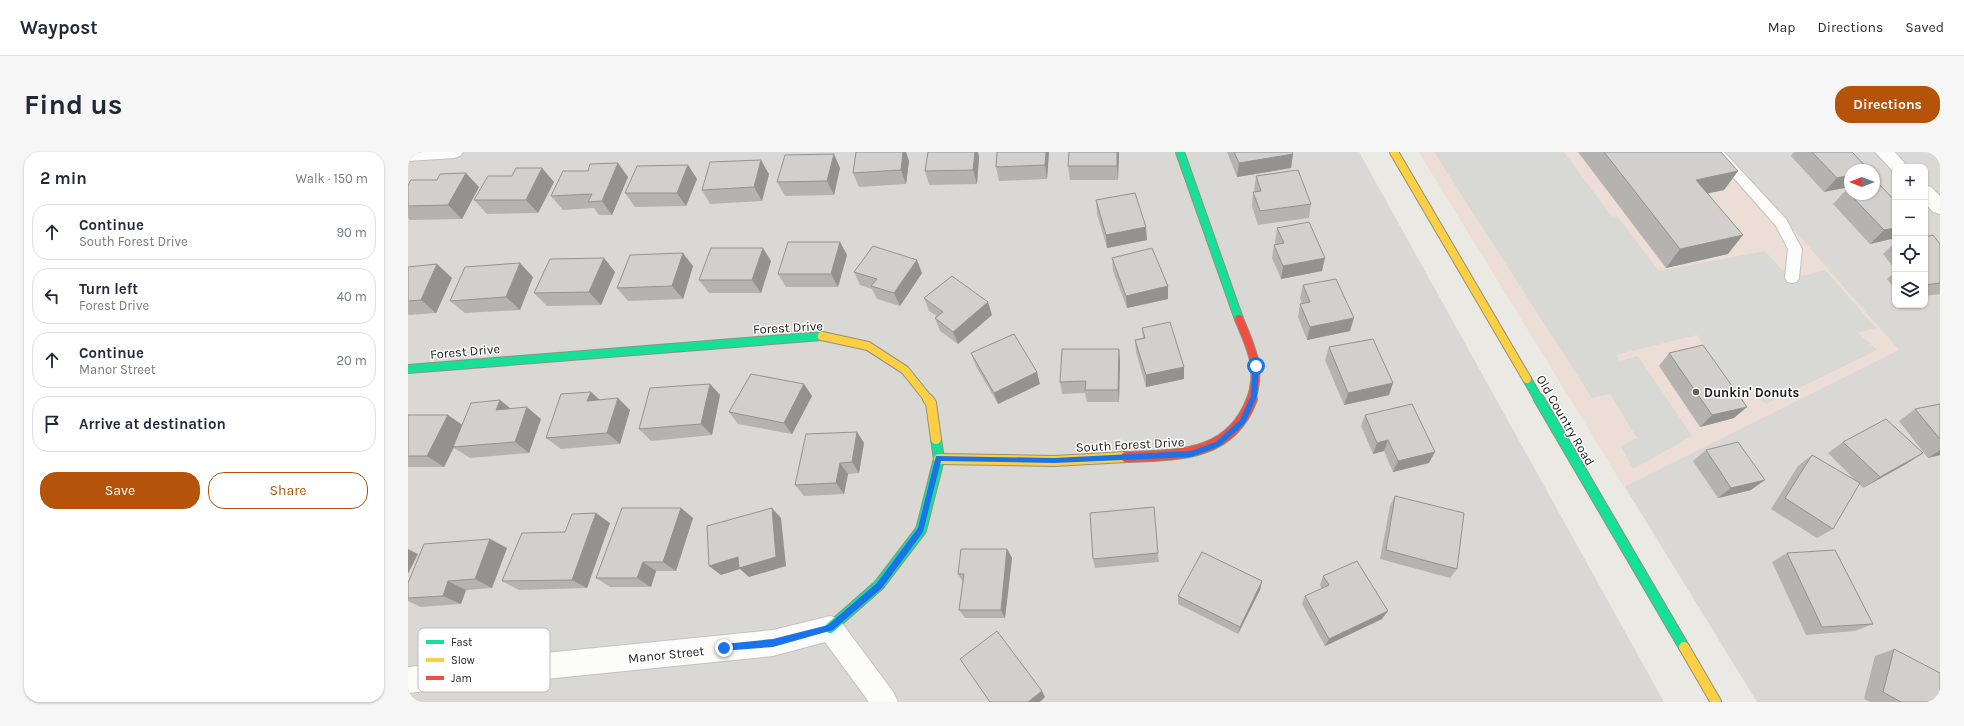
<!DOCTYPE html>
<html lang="en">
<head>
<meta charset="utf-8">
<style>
	body { margin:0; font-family:Karla,sans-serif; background:#f6f6f7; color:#1f2937 }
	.controls { position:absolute; right:12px; top:12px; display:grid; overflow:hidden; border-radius:8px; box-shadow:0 1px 3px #0004 }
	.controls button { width:36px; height:36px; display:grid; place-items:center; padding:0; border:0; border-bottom:1px solid #e0e1e3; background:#fff; color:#1f2937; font:20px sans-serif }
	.compass { position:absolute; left:1436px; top:12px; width:36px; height:36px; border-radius:50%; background:#fff; box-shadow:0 1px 3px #0004; rotate:270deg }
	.stop { position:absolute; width:12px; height:12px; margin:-9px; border:3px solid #1a73e8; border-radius:50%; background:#fff }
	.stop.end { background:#1a73e8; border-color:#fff; box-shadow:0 1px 4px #0008 }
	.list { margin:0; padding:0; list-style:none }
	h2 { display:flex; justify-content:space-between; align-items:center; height:52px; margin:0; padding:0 16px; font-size:17px }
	h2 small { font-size:13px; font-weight:400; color:#747a83 }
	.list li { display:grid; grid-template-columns:26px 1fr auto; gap:12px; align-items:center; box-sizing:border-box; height:56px; margin:0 8px 8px; padding:0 8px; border:1px solid #e0e1e3; border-radius:16px }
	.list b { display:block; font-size:15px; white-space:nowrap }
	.list p { margin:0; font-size:13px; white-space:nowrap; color:#747a83 }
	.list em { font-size:13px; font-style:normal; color:#747a83 }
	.actions { display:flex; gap:8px; padding:12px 16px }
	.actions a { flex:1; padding:9px 0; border:1px solid #b45309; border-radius:16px; text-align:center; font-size:14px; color:#b45309 }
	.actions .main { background:#b45309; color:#fff }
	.icon { flex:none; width:22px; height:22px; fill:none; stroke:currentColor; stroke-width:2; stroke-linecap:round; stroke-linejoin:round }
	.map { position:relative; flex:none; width:1532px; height:550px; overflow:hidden; border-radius:16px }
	header { display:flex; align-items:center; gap:24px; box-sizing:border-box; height:56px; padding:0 20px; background:#fff; border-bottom:1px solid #e0e1e3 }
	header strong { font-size:19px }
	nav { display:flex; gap:22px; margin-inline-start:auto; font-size:14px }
	.intro { display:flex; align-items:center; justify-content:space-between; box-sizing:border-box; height:96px; padding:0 24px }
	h1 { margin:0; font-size:28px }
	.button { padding:10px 18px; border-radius:16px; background:#b45309; color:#fff; font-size:14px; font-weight:700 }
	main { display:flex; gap:24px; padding:0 24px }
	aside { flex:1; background:#fff; border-radius:16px; box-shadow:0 1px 3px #0004 }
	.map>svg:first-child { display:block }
</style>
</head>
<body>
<header>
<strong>Waypost</strong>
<nav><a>Map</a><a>Directions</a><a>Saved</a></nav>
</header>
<div class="intro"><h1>Find us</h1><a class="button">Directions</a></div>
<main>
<aside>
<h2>2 min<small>Walk · 150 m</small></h2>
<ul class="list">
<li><svg class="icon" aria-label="ahead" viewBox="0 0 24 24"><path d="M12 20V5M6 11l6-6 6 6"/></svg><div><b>Continue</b><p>South Forest Drive</p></div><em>90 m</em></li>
<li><svg class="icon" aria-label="left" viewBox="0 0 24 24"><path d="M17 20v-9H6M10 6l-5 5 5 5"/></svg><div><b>Turn left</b><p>Forest Drive</p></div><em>40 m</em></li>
<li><svg class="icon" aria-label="ahead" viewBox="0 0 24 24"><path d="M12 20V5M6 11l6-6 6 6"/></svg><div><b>Continue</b><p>Manor Street</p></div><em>20 m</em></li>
<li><svg class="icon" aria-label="arrive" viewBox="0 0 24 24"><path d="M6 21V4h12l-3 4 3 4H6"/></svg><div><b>Arrive at destination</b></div></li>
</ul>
<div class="actions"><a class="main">Save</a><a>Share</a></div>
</aside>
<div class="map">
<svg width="1532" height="550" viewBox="0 0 1532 550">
	<rect width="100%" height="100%" fill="#eae9e3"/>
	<path fill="#d9d8d4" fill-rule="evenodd" d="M0 0H951L1256 550H0Z
		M1011 0H1532V550H1349ZM1487 15H1517V153H1487ZM1442 18H1466V42H1442Z"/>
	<path fill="#edddd7" d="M1011 0H1318L1491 198 1216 335Z"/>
	<path fill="#d8d8d5" d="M1026 0H1156L1204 65 1209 64 1251 119 1357 99 1373 117 1395 124 1417 118 1468 176 1450 181 1469 198 1358 252 1340 234 1323 243 1297 207 1304 205 1289 183 1208 203 1212 209 1230 204 1284 284 1225 317 1213 294 1229 286 1202 242 1184 246Z"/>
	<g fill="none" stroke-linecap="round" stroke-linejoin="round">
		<g stroke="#c2c2bf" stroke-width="2">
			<path id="lane" d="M1303 0H1316L1378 67 1394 97 1391 126 1389 130 1384 131 1379 130 1377 126 1380 97 1368 74Z"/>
		</g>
		<g stroke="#c2c2bf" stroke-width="2">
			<path id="street" d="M0 0H55L52 4 46 6 0 9Z
				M1467 0H1487L1500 15H1487V20L1485 19Z
				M1517 33 1523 35 1532 44V62L1525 60 1517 51Z
				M422 464 431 467 486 541 490 550H461L417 490 365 504 0 541V515L365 478Z"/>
		</g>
		<g stroke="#8e937c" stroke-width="10">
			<path id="fast-far1" d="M772 0 831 167
				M0 217 414 184
				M1119 227 1131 248"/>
		</g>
		<g stroke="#8e937c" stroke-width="12">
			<path id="fast" d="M1131 247 1276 495
				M422 476 471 433 513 378 531 307 528 287"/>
		</g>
		<g stroke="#8e937c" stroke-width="10">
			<path id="slow-far1" d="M986 0 1119 227
				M414 184 460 194 497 218 521 248"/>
		</g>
		<g stroke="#8e937c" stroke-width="12">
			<path id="slow" d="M520 247 523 251 528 287
				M531 307 646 309 718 305
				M1276 495 1308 550"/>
		</g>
		<g stroke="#8e937c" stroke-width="10">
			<path id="jam-far1" d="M831 167C843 196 854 216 843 248"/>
		</g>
		<g stroke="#8e937c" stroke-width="12">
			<path id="jam" d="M718 305C770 303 823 305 844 247"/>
		</g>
		<use href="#lane" fill="#fcfcfb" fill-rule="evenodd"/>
		<use href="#street" fill="#fcfcfb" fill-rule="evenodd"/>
		<use href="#fast-far1" stroke="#16e098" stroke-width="8"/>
		<use href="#fast" stroke="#16e098" stroke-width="10"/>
		<use href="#slow-far1" stroke="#ffcf43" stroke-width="8"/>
		<use href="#slow" stroke="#ffcf43" stroke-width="10"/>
		<use href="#jam-far1" stroke="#f24e42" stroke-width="8"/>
		<use href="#jam" stroke="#f24e42" stroke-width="10"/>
	</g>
	<path fill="#b5b3af" d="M448 0H498L501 9 498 32 451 35 445 21Z
		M520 0H570L571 6 569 32 521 33 517 19Z
		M641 0 639 27 591 29 588 15Z
		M661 0H711L710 28H662L660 14Z
		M819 0H884L885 2 883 16 829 25Z
		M1170 0H1313L1330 19 1316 38 1300 41 1320 102 1258 116Z
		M1386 0H1444L1461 18 1416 40 1383 4Z
		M280 13 289 27 278 54 227 55 217 41Z
		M134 16 146 30 130 61 79 62 66 48 104 24Z
		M432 16 426 43 377 44 369 30Z
		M361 22 354 49 302 52 294 38Z
		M848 24 903 52 901 66 850 73 844 54 845 40H847L846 38Z
		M220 25 204 63H191L186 56 155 58 143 44Z
		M0 33 71 35 54 67 2 68 0 66Z
		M1438 38 1487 49V86L1462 92 1425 52Z
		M688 48 739 88 699 96 689 62Z
		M869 76 914 119 873 127 864 106 866 93H868L867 90Z
		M1517 85 1532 92V142L1517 144Z
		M432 90 439 103 430 135H378L370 122Z
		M1487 90V117L1475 102Z
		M196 106 207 120 193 153 139 154 126 141Z
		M704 106 760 147 719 156 705 119Z
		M363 109 353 141H301L291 128Z
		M285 114 275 147 220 149 209 136Z
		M0 115 44 126 28 161 1 163 0 162Z
		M446 120 514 121 492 154 469 147 464 137 452 133Z
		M1487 120V137L1479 127Z
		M125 125 112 158 57 161 42 149Z
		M895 133 942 179 899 188 890 165 892 152H894L892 146Z
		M516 146 584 163 550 192 532 179 527 166 529 164 521 159Z
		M734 176 776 227 738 235 728 200 727 188 735 186Z
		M921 195 981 243 936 253 917 208Z
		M563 201 632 232 590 252 568 214Z
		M1261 201 1326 266 1292 275 1251 214Z
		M712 209 711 250H679L677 241 654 242 652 230Z
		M302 232 312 243 304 283 243 289 231 277Z
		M396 232 404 244 384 282 330 272 321 260Z
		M183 240 192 248 222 258 212 292 153 297 138 286Z
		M1532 252V303L1520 306 1491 269 1507 257Z
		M103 257 133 267 121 301 62 306 46 296 36 315H0V263L54 273Z
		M957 263 1021 311 985 320 976 299 965 302 953 274Z
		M449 280 456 291 451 321 440 322 436 342 396 344 387 333Z
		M1435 290 1515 301 1498 312 1455 336 1451 332 1425 377 1409 386 1363 357 1390 314 1404 303 1449 330 1420 301Z
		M1298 298 1343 338 1310 346 1285 309Z
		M987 344 1049 417 1042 426 972 407 982 354Z
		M273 356 285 366 268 419H248L243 435H202L188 426Z
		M202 371 179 436 111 438 94 429Z
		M82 387 99 396 84 436 58 438 53 452 13 455 0 449V431Z
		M599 397 604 406 597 466H557L551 458 555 430 550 422Z
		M750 401 751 410 687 416 685 407Z
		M1379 401 1465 472 1447 479 1398 483 1364 410Z
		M915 424 974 467 917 494 894 452 897 444 914 437 912 433Z
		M854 429 852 438 830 482 770 452V444Z
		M1486 497 1532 550H1462L1456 547 1467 504Z"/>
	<path fill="#93928f" d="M495 0H498L501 9 498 32 493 18Z
		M567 0H570L571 6 569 32 565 18Z
		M638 0H641L639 27 637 13Z
		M709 0H711L710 28 709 14Z
		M426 2 432 16 426 43 419 29Z
		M885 2 883 16 829 25 831 11Z
		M353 8 361 22 354 49 346 35Z
		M210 11 220 25 204 63 194 49Z
		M280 13 289 27 278 54 269 41Z
		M134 16 146 30 130 61 118 48Z
		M1330 19 1316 38 1275 47 1288 28Z
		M58 21 71 35 54 67 40 53Z
		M1442 23V35L1416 40 1429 26Z
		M738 75 739 88 699 96 698 83Z
		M1487 76V86L1462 92 1476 78Z
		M1335 83 1320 102 1258 116 1272 97Z
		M432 90 439 103 430 135 423 122Z
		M355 96 363 109 353 141 344 128Z
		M275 101 285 114 275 147 264 134Z
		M196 106 207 120 193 153 181 140Z
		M917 106 914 119 873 127 875 114Z
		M509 108 514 121 492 154 486 141Z
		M112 111 125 125 112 158 98 145Z
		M29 112 44 126 28 161 13 148Z
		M760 134V147L719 156 718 144Z
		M580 150 584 163 550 192 545 180Z
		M946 166 942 179 899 188 902 175Z
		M711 197 712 209 711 250 710 238Z
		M776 215V227L738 235V223Z
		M629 220 632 232 590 252 586 241Z
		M985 231 981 243 936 253 940 241Z
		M302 232 312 243 304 283 293 272Z
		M396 232 404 244 384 282 376 271Z
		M183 240 195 251 179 249Z
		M210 246 222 258 212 292 199 281Z
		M92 248 107 260 88 258Z
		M119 255 133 267 121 301 107 290Z
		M1339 255 1326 266 1292 275 1304 263Z
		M40 263 56 274 36 315 19 304Z
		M449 280 456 291 451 321 444 310Z
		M980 288 976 299 965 302 969 291Z
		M1532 298V303L1520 306Z
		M1027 300 1021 311 985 320 990 309Z
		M1515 301 1498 312 1455 336 1472 325Z
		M432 311 440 322 436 342 428 331Z
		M1357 328 1343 338 1310 346 1323 336Z
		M273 356 285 366 268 419 255 410Z
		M364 356 373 366 378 414 341 425 332 417 313 423 301 414Z
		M188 361 202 371 179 436 164 428Z
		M82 387 99 396 84 436 67 427Z
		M0 397 10 402 0 422Z
		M599 397 604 406 597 466 593 458Z
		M235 410 248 419 243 435 229 426Z
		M40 429 58 438 53 452 35 444Z
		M854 429 852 438 830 482 832 475Z
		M980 459 974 467 917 494 921 487Z
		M634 539 637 545 632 550H620Z"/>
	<path fill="#d2d0cc" stroke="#93928f" d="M448 0H495L493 18 445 21Z
		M520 0H567L565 18 517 19Z
		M589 0H638L637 13 588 15Z
		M661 0H709V14H660Z
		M826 0H884L885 2 831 11Z
		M1196 0H1313L1330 19 1288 28 1335 83 1272 97Z
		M1404 0H1444L1461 18H1442V23L1429 26Z
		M426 2 419 29 369 30 377 3Z
		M353 8 346 35 294 38 302 10Z
		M210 11 194 49 180 50 184 42 143 44 155 19H180L182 12Z
		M280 13 269 41H217L229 14Z
		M108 16H134L118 48H66L80 24H104Z
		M890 18 903 52 852 59 845 40 853 39 848 24Z
		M58 21 40 53 0 54V33L3 28H29L32 22Z
		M1470 31 1487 49V76L1476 78 1438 38 1442 37V42H1466V32Z
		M727 41 738 75 698 83 688 48Z
		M901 70 917 106 875 114 866 93 876 91 869 76Z
		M1525 83 1532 92V131L1517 133V85Z
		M380 90H432L423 122H370Z
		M465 94 509 108 486 141 463 134 469 127 446 120Z
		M303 96H355L344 128H291Z
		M744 96 760 134 718 144 704 106Z
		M275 101 264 134 209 136 222 103Z
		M196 106 181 140 126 141 142 107Z
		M112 111 98 145 42 149 57 115Z
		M29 112 13 148 0 149V115Z
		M544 124 580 150 545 180 527 166 535 160 516 146Z
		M928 127 946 166 902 175 892 152 902 150 895 133Z
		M762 170 776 215 738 223 727 188 737 186 734 176Z
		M606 182 629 220 586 241 563 201Z
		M965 187 985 231 940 241 921 195Z
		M1295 193 1339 255 1304 263 1261 201Z
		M654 197H711L710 238H677L678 229 652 230Z
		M343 222 396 232 376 271 321 260Z
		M302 232 293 272 231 277 242 236Z
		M183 240 179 249 210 246 199 281 138 286 153 242Z
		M92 248 88 258 119 255 107 290 45 295 63 251Z
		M1004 252 1027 300 990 309 980 288 969 291 957 263Z
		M1532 252V287L1507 257Z
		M0 263H40L19 304H0Z
		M1478 267 1515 301 1472 325 1435 290Z
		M449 280 444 310 432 311 428 331 387 333 398 282Z
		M1330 290 1357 328 1323 336 1298 298Z
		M1404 303 1452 331 1425 377 1377 346Z
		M987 344 1056 361 1049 417 978 398Z
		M746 355 750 401 685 407 682 361Z
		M214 356H273L255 410H235L229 426H188Z
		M364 356 368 405 331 416 330 405 301 414 299 374Z
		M188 361 164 428 94 429 114 381 157 380 164 362Z
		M82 387 67 427 40 429 35 444 0 446V431L16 392Z
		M553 397H599L593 458H551L556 422H550Z
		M1427 398 1465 472 1414 475 1379 401Z
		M794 400 854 429 832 475 770 444Z
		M949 409 980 459 921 487 897 444 921 433 915 424Z
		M589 479 634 539 620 550H582L552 507Z
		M1486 497 1532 521V550H1493L1475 540Z"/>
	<path fill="#1a73e8" d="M848 211 851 214 849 244 837 271 812 294 783 305 646 311 533 309 515 380 474 436 425 478 365 495 313 499 312 496 316 492 365 487 420 473 469 431 510 376 528 304 646 306 783 299 808 290 832 268 843 244 845 214Z"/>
	<circle fill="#636361" stroke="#fff" stroke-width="1.5" cx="1288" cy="240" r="4"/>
	<g text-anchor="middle" stroke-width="3" stroke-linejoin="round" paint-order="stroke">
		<g font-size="13" fill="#1b1b1b" stroke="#fff">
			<text transform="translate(380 175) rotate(-3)" y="5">Forest Drive</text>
			<text transform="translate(57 199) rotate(-5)" y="5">Forest Drive</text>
			<text transform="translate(1158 268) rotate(60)" y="5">Old Country Road</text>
			<text transform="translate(722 292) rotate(-3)" y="5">South Forest Drive</text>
			<text transform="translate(258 502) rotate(-6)" y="5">Manor Street</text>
		</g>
		<g font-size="13" font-weight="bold" fill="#1b1b1b" stroke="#fff" text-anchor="start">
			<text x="1296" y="245">Dunkin' Donuts</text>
		</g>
	</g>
	<rect x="10" y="476" width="132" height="64" rx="6" fill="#fff" stroke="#bbb" stroke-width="1"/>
	<rect x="18" y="488" width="18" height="4" fill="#16e098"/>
	<rect x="18" y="506" width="18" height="4" fill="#ffcf43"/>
	<rect x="18" y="524" width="18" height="4" fill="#f24e42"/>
	<g font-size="11" fill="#1b1b1b">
		<text x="43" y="494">Fast</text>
		<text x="43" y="512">Slow</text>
		<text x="43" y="530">Jam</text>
	</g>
</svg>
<div class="controls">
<button>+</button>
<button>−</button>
<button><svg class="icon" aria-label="locate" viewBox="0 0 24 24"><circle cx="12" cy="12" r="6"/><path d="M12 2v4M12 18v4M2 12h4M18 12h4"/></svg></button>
<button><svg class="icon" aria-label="layers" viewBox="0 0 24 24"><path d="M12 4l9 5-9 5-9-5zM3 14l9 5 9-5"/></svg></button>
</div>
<svg class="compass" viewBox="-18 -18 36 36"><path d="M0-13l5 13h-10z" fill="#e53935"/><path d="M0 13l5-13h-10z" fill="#747a83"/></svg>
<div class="stop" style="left:848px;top:214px"></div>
<div class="stop end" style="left:316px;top:496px"></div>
</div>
</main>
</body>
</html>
